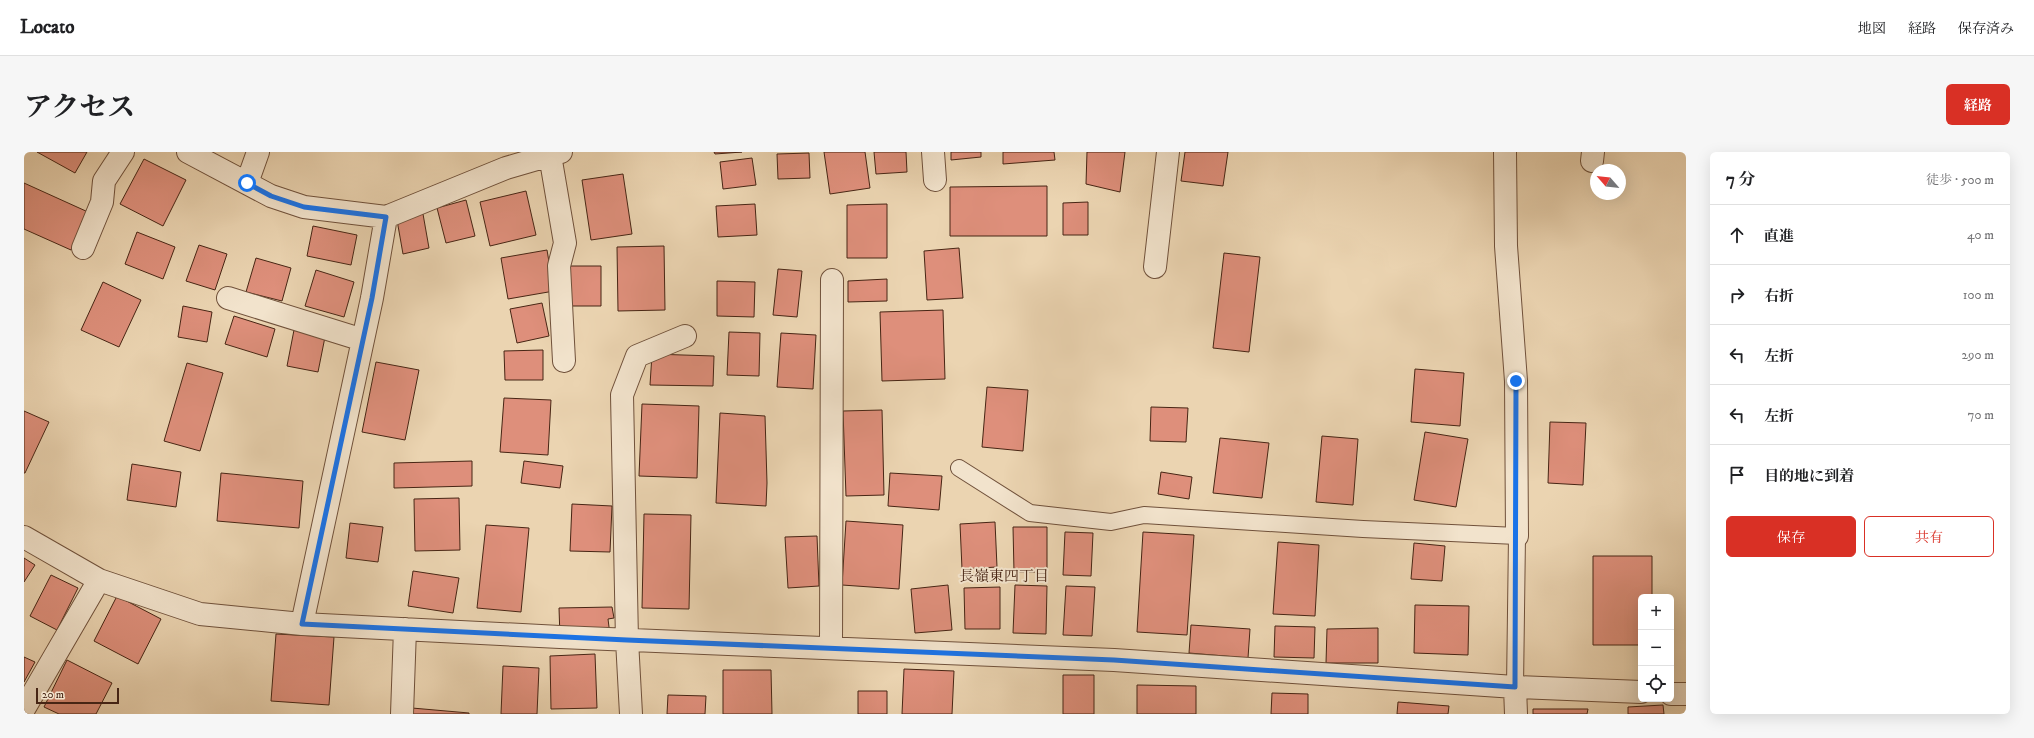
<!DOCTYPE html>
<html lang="ja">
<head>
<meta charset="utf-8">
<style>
	body { margin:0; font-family:"IM FELL DW Pica","Noto Serif JP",serif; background:#f6f6f6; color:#202124 }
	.controls { position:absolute; right:12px; bottom:12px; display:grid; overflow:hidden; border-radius:6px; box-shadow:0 4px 16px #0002 }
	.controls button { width:36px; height:36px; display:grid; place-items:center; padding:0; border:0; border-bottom:1px solid #e0e0e0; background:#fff; color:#202124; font:20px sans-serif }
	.compass { position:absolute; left:1566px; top:12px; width:36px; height:36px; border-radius:50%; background:#fff; box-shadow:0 4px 16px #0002; rotate:298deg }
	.scale { position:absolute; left:12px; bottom:10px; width:83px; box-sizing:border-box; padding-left:4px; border:2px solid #472514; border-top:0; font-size:11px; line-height:14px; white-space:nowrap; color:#472514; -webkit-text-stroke:3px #f2e3cc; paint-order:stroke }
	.stop { position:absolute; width:12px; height:12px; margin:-9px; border:3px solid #1a73e8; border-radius:50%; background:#fff }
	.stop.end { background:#1a73e8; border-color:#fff; box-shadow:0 1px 4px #0008 }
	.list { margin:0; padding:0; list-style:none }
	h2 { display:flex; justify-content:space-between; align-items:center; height:52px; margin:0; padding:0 16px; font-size:17px }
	h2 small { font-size:13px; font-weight:400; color:#757577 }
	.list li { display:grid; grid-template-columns:26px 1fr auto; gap:12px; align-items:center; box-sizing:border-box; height:60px; padding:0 16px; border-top:1px solid #e0e0e0 }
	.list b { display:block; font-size:15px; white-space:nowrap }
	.list em { font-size:13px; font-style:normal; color:#757577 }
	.actions { display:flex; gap:8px; padding:12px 16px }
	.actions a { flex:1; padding:9px 0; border:1px solid #d93025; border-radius:6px; text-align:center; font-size:14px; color:#d93025 }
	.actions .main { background:#d93025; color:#fff }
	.icon { flex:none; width:22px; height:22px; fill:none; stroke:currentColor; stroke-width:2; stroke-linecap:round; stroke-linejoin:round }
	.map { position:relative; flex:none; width:1662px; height:562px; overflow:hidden; border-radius:6px }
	header { display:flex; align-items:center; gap:24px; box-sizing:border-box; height:56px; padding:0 20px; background:#fff; border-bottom:1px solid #e0e0e0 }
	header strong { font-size:19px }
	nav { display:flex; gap:22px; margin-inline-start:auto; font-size:14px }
	.intro { display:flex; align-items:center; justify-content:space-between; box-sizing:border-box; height:96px; padding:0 24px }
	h1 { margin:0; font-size:28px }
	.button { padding:10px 18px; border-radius:6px; background:#d93025; color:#fff; font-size:14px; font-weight:700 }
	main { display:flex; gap:24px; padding:0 24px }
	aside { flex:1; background:#fff; border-radius:6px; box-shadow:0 4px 16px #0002 }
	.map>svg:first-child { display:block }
</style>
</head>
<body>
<header>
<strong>Locato</strong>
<nav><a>地図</a><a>経路</a><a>保存済み</a></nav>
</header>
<div class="intro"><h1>アクセス</h1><a class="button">経路</a></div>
<main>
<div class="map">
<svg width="1662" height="562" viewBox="0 0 1662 562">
	<rect width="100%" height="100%" fill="#ebd4b1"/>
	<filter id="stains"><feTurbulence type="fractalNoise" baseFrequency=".005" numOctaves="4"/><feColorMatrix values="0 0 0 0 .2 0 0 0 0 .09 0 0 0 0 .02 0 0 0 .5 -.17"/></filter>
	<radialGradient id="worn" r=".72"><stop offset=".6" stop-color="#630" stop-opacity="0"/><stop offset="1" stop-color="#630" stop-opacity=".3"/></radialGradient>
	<path fill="#de8f7b" stroke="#472514" d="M13 0H63L51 21Z
		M690 0H718L691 2Z
		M800 0H841L846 36 806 42Z
		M850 0H882L883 20 852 22Z
		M927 0H957V5L927 8Z
		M979 0H1030L1031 8 979 12Z
		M1063 0H1101L1096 40 1062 32Z
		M1161 0H1204L1199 34 1157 29Z
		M785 1 786 26 754 27 753 2Z
		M728 6 732 33 699 37 696 10Z
		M120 7 162 28 139 74 96 52Z
		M599 22 608 82 567 88 558 28Z
		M0 31 64 60 47 98 0 77Z
		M1023 34V84H926V35Z
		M502 39 512 83 466 94 456 50Z
		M442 48 451 84 422 91 413 56Z
		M1064 50V83H1039V51Z
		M731 52 733 83 694 85 692 54Z
		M863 52V106H823V53Z
		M399 62 405 96 379 102 373 68Z
		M289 74 333 83 327 113 283 104Z
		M113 80 151 95 139 127 101 112Z
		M175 93 203 102 191 138 162 129Z
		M640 94 641 158 594 159 593 95Z
		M935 96 939 146 903 148 900 99Z
		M523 98 530 139 484 147 477 106Z
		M1200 101 1236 105 1225 200 1189 196Z
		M232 106 267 116 258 149 222 140Z
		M546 114H577V154H546Z
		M754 117 778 119 773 165 749 163Z
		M292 118 330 130 320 165 281 154Z
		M863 127V149L824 150V129Z
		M693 129 731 130 730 165 693 164Z
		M79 130 117 148 95 195 57 178Z
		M518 151 525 184 493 191 486 157Z
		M159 154 188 160 183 190 154 185Z
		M919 158 921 227 858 229 856 160Z
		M210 164 251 177 243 205 201 192Z
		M270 178 301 185 294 220 263 214Z
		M705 180 736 181 735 224 703 223Z
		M757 181 792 183 789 237 753 235Z
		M519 198V228H481L480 199Z
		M628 202 690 204 689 234 626 233Z
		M352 210 395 218 381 288 338 280Z
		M163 211 199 221 176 299 140 289Z
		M1391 217 1440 221 1436 274 1387 270Z
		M963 235 1004 238 999 299 958 295Z
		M480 246 527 248 524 303 476 300Z
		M618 252 675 254 673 326 615 324Z
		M1127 255 1164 256 1162 290 1126 289Z
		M858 258 860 343 822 344 819 259Z
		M0 259 25 270 1 321H0Z
		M696 261 741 264 743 331 742 354 692 351Z
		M1526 270 1562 271 1559 333 1524 331Z
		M1401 280 1444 287 1432 355 1390 348Z
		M1298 284 1334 287 1329 353 1292 350Z
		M1196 286 1245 291 1238 346 1189 341Z
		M448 309V334L370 336V311Z
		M500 309 539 314 536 336 497 331Z
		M108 312 157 320 152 355 103 348Z
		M1137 320 1168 325 1165 347 1134 342Z
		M197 321 279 329 275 376 193 369Z
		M866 321 918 324 915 358 864 354Z
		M435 346 436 398 391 399 390 347Z
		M548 352 588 354 586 400 546 399Z
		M620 362 667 363 665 457 618 456Z
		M822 369 879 373 875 437 818 433Z
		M971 370 973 415 938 417 936 372Z
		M326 371 359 375 354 410 322 406Z
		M462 373 505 376 497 460 453 456Z
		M989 375H1023V420H990Z
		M1041 380 1069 381 1067 424 1039 423Z
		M1119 380 1170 383 1163 483 1113 480Z
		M793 384 795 434 764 436 761 385Z
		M1254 390 1295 393 1291 464 1249 462Z
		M1390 391 1421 394 1418 429 1387 427Z
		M1569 404H1628V445H1617V493H1569Z
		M0 406 11 413 0 430Z
		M389 419 435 426 429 461 384 454Z
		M27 423 54 436 33 478 6 464Z
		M924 433 928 478 891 481 887 437Z
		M991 433 1023 434 1022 482 989 481Z
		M1042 434 1071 435 1068 484 1039 483Z
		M976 435V477H941L940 436Z
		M93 444 137 467 114 512 70 489Z
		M1391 453 1445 454 1444 503 1390 501Z
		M588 455 590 466 584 467 586 483 536 485 535 456Z
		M1167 473 1226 477 1224 506 1165 501Z
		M1251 474 1291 475 1290 506 1250 505Z
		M1354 476V511H1302L1303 477Z
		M252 482 310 485 305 553 247 549Z
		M571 502 573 556 527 557 526 504Z
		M0 505 11 510 0 530Z
		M43 508 88 531 72 562H35L20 555Z
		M479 514 515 516 513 562H477Z
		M880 517 930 519 928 562H878Z
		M699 518H747L748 562H699Z
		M1039 523H1070V562H1039Z
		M1113 533 1172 534V562H1113Z
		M834 539H863V562H834Z
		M1248 541 1284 542V562H1247Z
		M644 543 682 544 681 562H643Z
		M1374 550 1425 554 1424 562H1373Z
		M1639 553 1640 562H1604V555Z
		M388 556 445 561V562H388Z
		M1509 557H1564L1563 562H1509Z"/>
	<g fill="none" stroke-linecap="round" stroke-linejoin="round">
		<g stroke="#70513b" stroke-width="18">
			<path id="service" d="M935 316 1006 361 1087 370 1120 363 1339 377 1493 384 1491 535"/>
		</g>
		<g stroke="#70513b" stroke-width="24">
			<path id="minor" d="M164 0 247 44 280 55 362 65
				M909 0 911 28
				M1481 0 1482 94 1492 229 1493 384
				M526 3 541 91 535 114 540 209
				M1568 9 1569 0
				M223 31 234 0
				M59 96 78 50 80 29 99 0
				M1131 115 1144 0
				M204 146 339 188
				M0 385 75 428 176 462 278 472 536 485 1090 508 1491 535 1617 540
				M278 472 348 146 362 65 482 16 537 0
				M807 496 808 128
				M1491 535 1492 562
				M1647 542H1662
				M0 557 75 428
				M378 562 381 477
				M607 562 603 488 598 243 613 204 661 184"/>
		</g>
		<use href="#service" stroke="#f2e3cc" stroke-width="16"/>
		<use href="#minor" stroke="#f2e3cc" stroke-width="22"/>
	</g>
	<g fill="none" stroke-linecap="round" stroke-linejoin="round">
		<path stroke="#1a73e8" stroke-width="5" d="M223 31 247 44 280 55 362 65 348 146 278 472 603 488 1090 508 1491 535 1492 229"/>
	</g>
	<g text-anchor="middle" stroke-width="4" stroke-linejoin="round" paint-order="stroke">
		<g font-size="15" fill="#472514" stroke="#f2e3cc">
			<text x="980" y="429">長嶺東四丁目</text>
		</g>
	</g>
	<rect width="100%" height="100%" filter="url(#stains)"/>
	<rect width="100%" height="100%" fill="url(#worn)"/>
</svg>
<div class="controls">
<button>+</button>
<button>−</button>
<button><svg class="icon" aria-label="locate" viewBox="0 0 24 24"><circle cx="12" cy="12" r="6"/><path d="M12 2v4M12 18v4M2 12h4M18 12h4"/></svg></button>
</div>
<svg class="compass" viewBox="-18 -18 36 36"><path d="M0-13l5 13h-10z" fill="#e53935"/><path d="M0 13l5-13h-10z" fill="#757577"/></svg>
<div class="scale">20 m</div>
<div class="stop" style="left:223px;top:31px"></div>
<div class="stop end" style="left:1492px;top:229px"></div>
</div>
<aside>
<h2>7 分<small>徒歩 · 500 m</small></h2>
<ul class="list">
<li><svg class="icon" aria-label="ahead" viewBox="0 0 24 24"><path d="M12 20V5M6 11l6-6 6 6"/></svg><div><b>直進</b></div><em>40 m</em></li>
<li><svg class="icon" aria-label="right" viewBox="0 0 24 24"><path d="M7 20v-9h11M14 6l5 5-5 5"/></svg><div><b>右折</b></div><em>100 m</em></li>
<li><svg class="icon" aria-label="left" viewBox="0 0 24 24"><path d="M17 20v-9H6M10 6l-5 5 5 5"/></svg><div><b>左折</b></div><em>290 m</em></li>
<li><svg class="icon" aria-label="left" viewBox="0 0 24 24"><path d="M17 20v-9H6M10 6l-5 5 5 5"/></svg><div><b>左折</b></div><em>70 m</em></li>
<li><svg class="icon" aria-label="arrive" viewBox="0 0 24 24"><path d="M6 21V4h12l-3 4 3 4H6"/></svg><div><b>目的地に到着</b></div></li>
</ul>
<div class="actions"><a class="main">保存</a><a>共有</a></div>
</aside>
</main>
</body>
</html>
